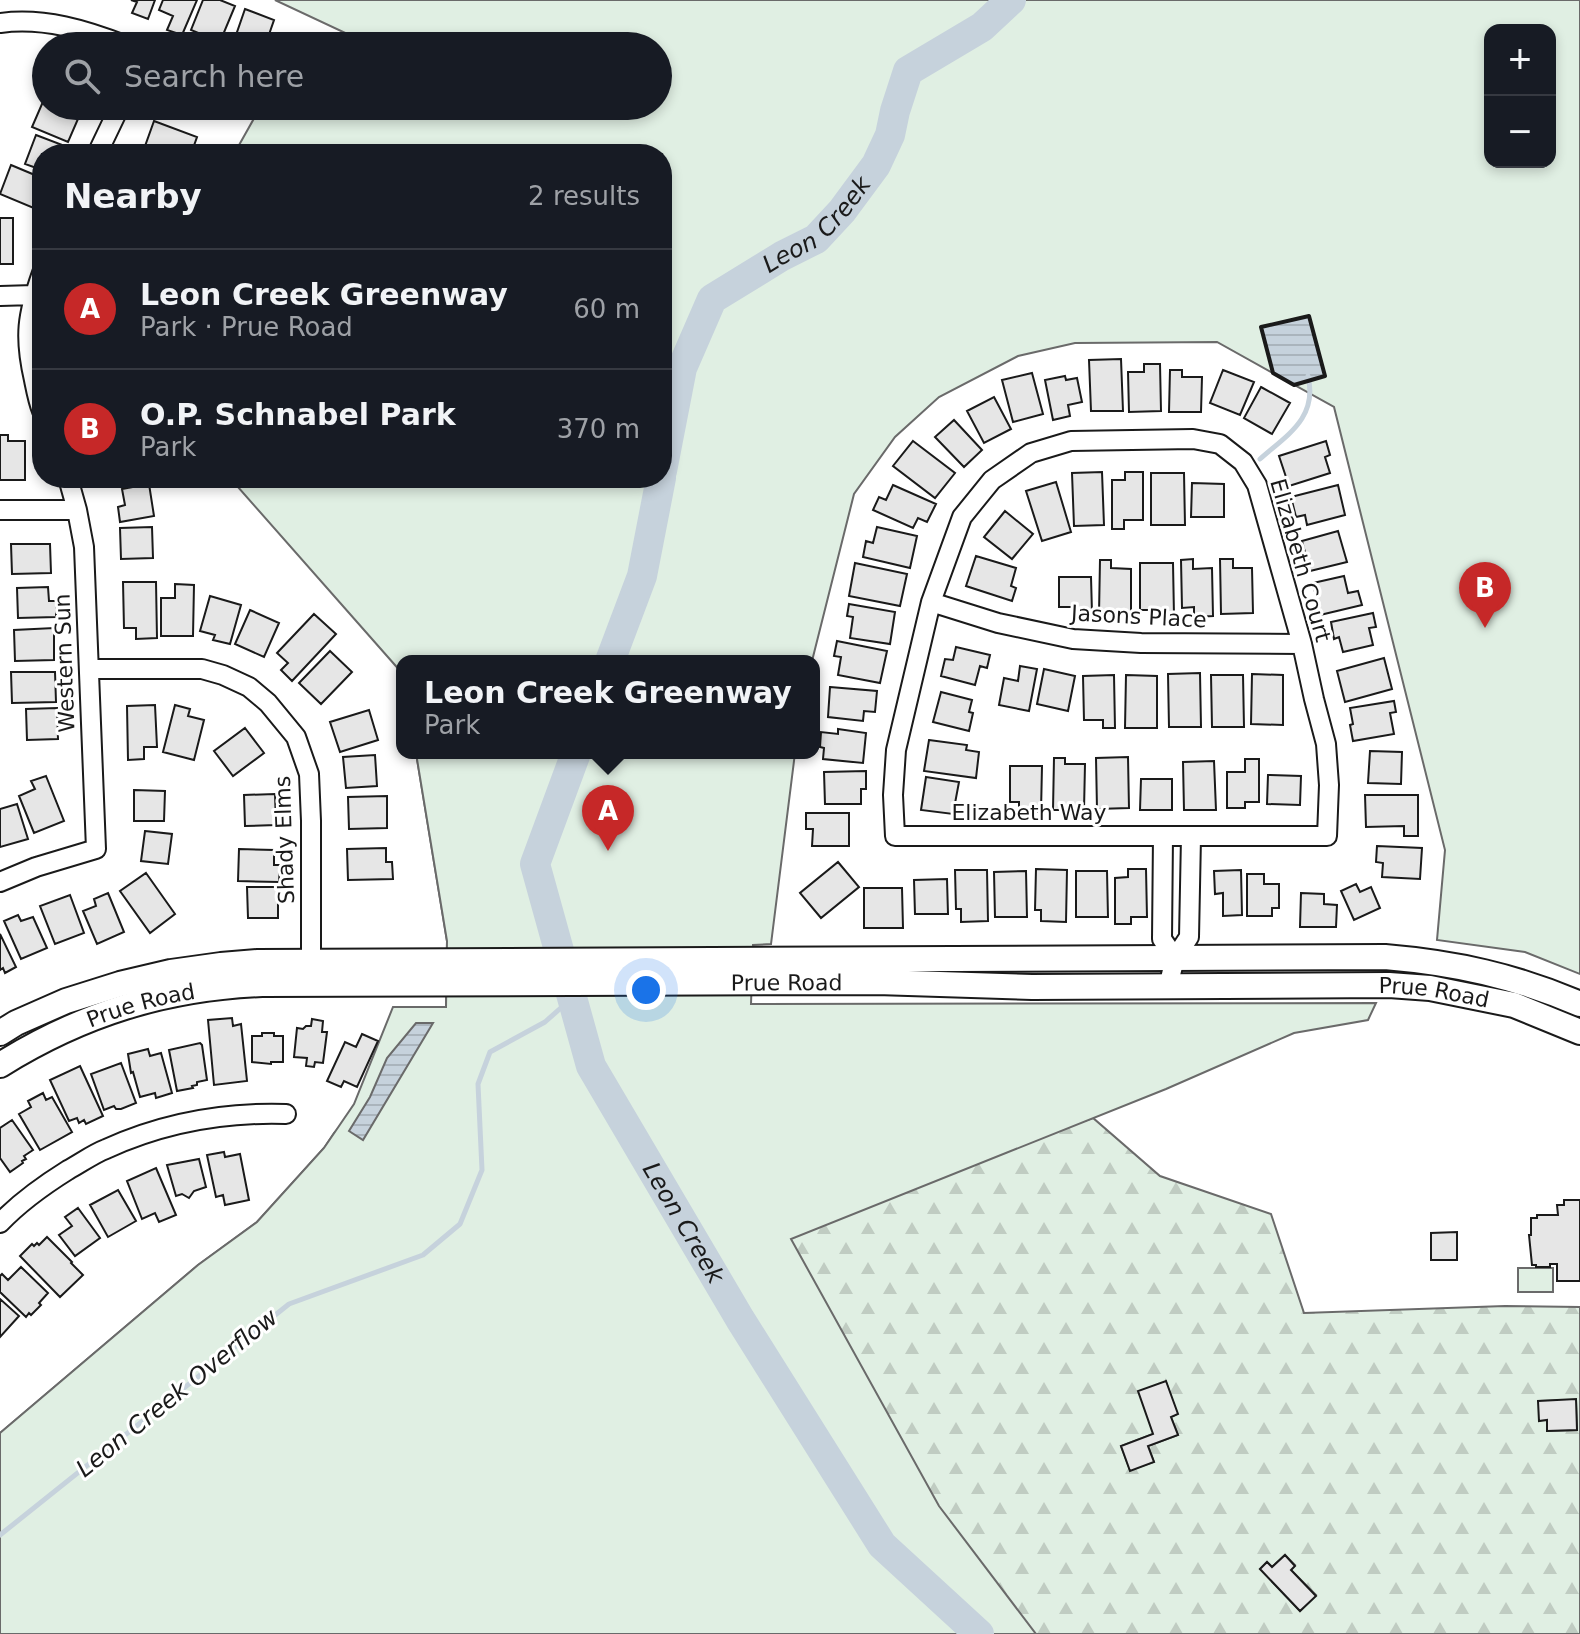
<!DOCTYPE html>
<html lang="en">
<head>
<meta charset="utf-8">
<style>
	body { margin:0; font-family:"DejaVu Sans",sans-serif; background:#242831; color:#f1f3f6 }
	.controls { position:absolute; right:24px; top:24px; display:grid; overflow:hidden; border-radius:16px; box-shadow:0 4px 12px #0003 }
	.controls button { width:72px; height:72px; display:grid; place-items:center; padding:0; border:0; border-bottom:2px solid #363941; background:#171b24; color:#f1f3f6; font:40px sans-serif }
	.you { position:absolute; left:646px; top:990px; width:28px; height:28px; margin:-20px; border:6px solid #fff; border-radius:50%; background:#1a73e8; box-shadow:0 0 0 12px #1a73e833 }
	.badge { display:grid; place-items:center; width:52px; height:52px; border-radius:50%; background:#c62828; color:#fff; font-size:26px; font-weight:700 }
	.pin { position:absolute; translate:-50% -66px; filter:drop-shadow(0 2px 4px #0008) }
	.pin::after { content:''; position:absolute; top:42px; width:28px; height:24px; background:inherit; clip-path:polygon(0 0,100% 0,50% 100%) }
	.popup { position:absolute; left:396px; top:655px; width:424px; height:104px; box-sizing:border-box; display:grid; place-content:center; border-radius:16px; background:#171b24; filter:drop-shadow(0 2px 6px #0005); font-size:26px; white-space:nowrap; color:#9ea1a6 }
	.popup b { font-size:30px; color:#f1f3f6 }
	.popup::after { content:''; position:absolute; left:50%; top:100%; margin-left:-16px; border:16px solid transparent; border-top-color:#171b24 }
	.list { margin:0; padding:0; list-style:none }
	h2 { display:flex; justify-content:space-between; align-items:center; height:104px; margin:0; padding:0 32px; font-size:34px }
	h2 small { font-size:26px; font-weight:400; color:#9ea1a6 }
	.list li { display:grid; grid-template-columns:52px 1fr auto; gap:24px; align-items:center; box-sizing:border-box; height:120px; padding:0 32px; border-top:2px solid #363941 }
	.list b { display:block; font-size:30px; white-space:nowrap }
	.list p { margin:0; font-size:26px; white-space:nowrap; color:#9ea1a6 }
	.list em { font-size:26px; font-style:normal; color:#9ea1a6 }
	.icon { flex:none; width:44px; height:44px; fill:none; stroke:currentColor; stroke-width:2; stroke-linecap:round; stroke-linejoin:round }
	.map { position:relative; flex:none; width:1580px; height:1634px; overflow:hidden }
	.search { position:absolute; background:#171b24; box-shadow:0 4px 12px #0003; left:32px; top:32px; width:640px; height:88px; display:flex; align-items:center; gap:20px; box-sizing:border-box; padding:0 28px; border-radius:44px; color:#9ea1a6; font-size:30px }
	.panel { position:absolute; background:#171b24; box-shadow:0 4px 12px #0003; left:32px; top:144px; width:640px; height:344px; border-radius:32px }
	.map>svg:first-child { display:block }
</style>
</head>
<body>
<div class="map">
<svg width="1580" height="1634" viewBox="0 0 1580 1634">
	<defs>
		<pattern id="forest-firs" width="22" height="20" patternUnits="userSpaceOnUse" patternTransform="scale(2)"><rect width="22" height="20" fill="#e0efe3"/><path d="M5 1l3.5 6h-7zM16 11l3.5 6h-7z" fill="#c0ccc2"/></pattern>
		<pattern id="water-rules" width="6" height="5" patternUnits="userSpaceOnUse" patternTransform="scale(2)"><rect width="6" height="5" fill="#c6d2dc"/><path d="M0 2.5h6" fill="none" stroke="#aab4bc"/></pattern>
	</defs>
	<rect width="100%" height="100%" fill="#fff"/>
	<path fill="url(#forest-firs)" stroke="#6a6a6a" stroke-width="2" fill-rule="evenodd" d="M416 753 699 939 862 1194 1093 1118 1160 1176 1271 1214 1304 1313 1505 1306 1580 1307V1634H0V1433L198 1265 257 1222 324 1148 334 1133 446 1007 447 941ZM1166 1382 1177 1414 1171 1417 1178 1435 1148 1446 1154 1462 1130 1470 1121 1446 1153 1434ZM1576 1400 1577 1430 1547 1431V1420H1539V1401ZM1285 1555 1295 1565 1291 1570 1316 1595 1300 1611 1260 1569 1267 1562 1272 1567Z"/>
	<path fill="#e0efe3" stroke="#6a6a6a" stroke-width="2" fill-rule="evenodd" d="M275 0H1580V974L1525 952 1437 940 1445 850 1334 407 1217 342 1075 343 1018 356 939 397 895 437 854 494 812 661H402V673L230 478H662V154H234L261 106H658V46H373ZM1490 30H1550V162H1490Z
		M416 753H795L771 944 753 945 751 1004 1376 1003 1368 1020 1294 1033 1166 1089 791 1239 939 1506 1036 1634H0V1433L198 1265 257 1222 324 1148 354 1104 393 1007H446L447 941Z
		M1518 1268H1553V1292H1518Z"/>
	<path fill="url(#water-rules)" stroke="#6a6a6a" stroke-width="2" d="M1309 316 1325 376 1294 385 1273 373 1261 327Z
		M416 1023H433L363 1140 349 1131 370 1097 387 1058Z"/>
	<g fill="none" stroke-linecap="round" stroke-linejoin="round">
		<path stroke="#c6d2dc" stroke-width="5" d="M1260 459C1287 435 1318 418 1308 376
			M0 1535 289 1304 423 1255 460 1224 482 1170 478 1084 490 1052 545 1022 572 998"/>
		<g stroke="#c6d2dc" stroke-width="30">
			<path id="s1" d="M662 471 682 368 712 299 782 256 816 239 842 211 876 165 890 135 895 111 908 71 982 27 1011 0"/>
			<path d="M610 661 642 576 661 478"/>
			<path id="s2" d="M576 753 535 864 591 1066 740 1319 882 1545 979 1634"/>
		</g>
	</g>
	<path fill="#e6e6e6" stroke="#1a1a1a" stroke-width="2" d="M131 0H155L148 19 132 13 137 2Z
		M163 0H197L182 35 167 30 173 16 159 10Z
		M203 0H220L235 6 220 42 191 30Z
		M245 9 274 20 265 46H256L235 38Z
		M45 97 46 106H66L81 112 68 142 32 127Z
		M154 121 197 137 191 154 175 148 173 154H158L144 149Z
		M36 135 65 146 62 154H42V170L25 164Z
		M11 165 42 178V196L36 209 0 194Z
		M0 218H13V264H0Z
		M1121 359 1123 411H1091L1089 360Z
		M1144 364H1160L1161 411 1129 412 1128 372H1144Z
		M1170 370H1182V377H1202L1201 412H1169Z
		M1223 370 1254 382 1240 415 1210 403Z
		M1032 373 1043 414 1013 422 1002 380Z
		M1065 376 1066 380 1077 378 1082 402 1068 405 1070 416 1053 420 1045 380Z
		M1261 387 1290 403 1272 434 1244 418Z
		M994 397 1011 429 984 443 967 411Z
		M954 420 982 450 964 467 935 437Z
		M0 435H8V441H25V480H0Z
		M913 441 955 473 935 498 893 466Z
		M1326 441 1330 455 1325 457 1330 473 1289 486 1279 456Z
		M1102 472 1104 525 1074 526 1072 473Z
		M1125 472H1143V520H1124V529H1112V480H1125Z
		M1151 473H1184L1185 525H1151Z
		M107 478H135L109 486Z
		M1056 482 1071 532 1042 541 1026 491Z
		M1192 483 1224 484V517H1191Z
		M149 484 154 516 120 522 118 507 125 505 122 489Z
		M893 485 936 504 927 522 918 518 913 528 873 510 879 497 886 500Z
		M1338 485 1345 515 1307 525 1305 515 1296 517 1291 497Z
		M1005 511 1033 534 1012 559 984 537Z
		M152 527 153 558 121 559 120 528Z
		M877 527 917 536 910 568 863 557 866 541 873 543Z
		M1338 531 1347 562 1310 571 1302 541Z
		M11 544H50L51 573 12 574Z
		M976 556 1016 568 1011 586 1016 588 1012 601 966 586Z
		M1193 559V569L1212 568 1213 616 1194 617V607L1182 608 1181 560Z
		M1220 559H1233V568H1252L1253 613 1221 614Z
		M1100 560H1111V568L1131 569V614H1099Z
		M855 563 907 574 900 606 849 596Z
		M1140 563H1173L1174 616 1154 617V610H1140Z
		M1344 576 1348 593 1358 591 1362 605 1320 615 1313 583Z
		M1059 577H1091L1092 613H1074V607H1059Z
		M123 582H156L157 638 136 639V628H124Z
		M175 584 194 585 193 636H161V598H175Z
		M48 587 49 601H56V617L18 618 17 588Z
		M210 596 241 605 230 644 213 640 215 635 200 631Z
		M849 604 895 612 890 644 850 638 853 617 847 616Z
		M250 610 279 623 264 657 235 644Z
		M1373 613 1376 627 1369 628 1373 645 1343 652 1339 637 1334 639 1331 622Z
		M314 614 336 634 292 681 281 670 288 663 277 653Z
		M54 628V660L15 661 14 630Z
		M837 641 887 651 880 683 838 675 841 657 834 656Z
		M956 647 990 655 987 668 980 666 975 685 941 676 945 659 953 660Z
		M330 651 352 672 321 704 299 683Z
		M1384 658 1392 689 1345 702 1337 671Z
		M1020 666 1037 669 1029 711 999 705 1004 678 1018 681Z
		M1044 669 1075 676 1068 711 1037 704Z
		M11 672H55L56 702 12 703Z
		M1200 673 1201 727H1169L1168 674Z
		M1252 674 1283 675V725L1251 724Z
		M1114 675 1115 728H1103V720H1084L1083 676Z
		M1126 675 1157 676V728H1125Z
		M1211 675H1243L1244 727H1212Z
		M830 687 877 691 875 712 864 711 863 721 828 717Z
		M941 692 972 700 969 712 973 713 969 731 933 722Z
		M1394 701 1396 712 1390 713 1394 734 1353 741 1350 725 1353 724 1350 708Z
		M155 705 157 747H144V759L128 760 127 706Z
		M175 705 190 709 188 716 204 720 194 760 163 752Z
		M57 708 58 739 27 740 26 709Z
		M369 710 378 740 340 752 330 722Z
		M245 728 264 753 233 776 214 751Z
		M838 729 866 733 863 763 823 759 824 748 820 747 821 732 838 734Z
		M929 740 967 745 966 750 979 752 976 778 924 771Z
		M1370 751 1402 752 1401 784 1368 783Z
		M375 755 377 786 346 788 343 757Z
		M1128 757 1129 808 1097 809 1096 758Z
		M1054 758H1065V764H1085L1084 810H1053Z
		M1245 759H1259V802H1245V808H1227V772H1245Z
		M1214 761 1216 810H1184L1183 762Z
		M1010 766H1042L1041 812H1019V802H1010Z
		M866 771V789H861V804H825L824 772Z
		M1268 775 1301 776 1300 805 1267 804Z
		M46 776 64 821 34 833 19 796 35 789 31 781Z
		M926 777 959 782 953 814 921 810Z
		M1141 779H1172V810H1140Z
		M134 790 165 791 164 821H134Z
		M275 794 276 825 245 826 244 795Z
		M1365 795H1418V836H1404V826L1366 827Z
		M387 796V828L349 829 348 797Z
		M17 804 28 839 0 847V809Z
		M806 813H849V846H812L813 829H806Z
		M145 831 172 834 168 864 141 861Z
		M1377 846 1422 848 1420 879 1382 877 1383 863 1376 862Z
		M386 848V862H392L393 879 348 880 347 849Z
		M239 849 274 850V865H280L279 882 238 881Z
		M838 862 859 887 821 918 800 893Z
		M1036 869 1067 870 1066 922 1041 921V910H1035Z
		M1128 869H1146L1147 917H1131V924H1115V878L1128 877Z
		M955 870H987L988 921 961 922V909H956Z
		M1241 870 1242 915 1223 916V893L1215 894 1214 871Z
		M1026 871 1027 917H995L994 872Z
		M1076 871H1107L1108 917H1076Z
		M146 873 175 914 150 933 120 891Z
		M1247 874H1264V884H1279V908H1272V916H1247Z
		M947 879 948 914H915L914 880Z
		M1356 884 1360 892 1371 887 1380 908 1354 920 1341 891Z
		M247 887H278V918H248Z
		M864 888H902L903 928H864Z
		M108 893 124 932 97 944 83 911 96 906 94 899Z
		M1301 893 1324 894V904L1337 905 1336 927H1300Z
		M70 895 84 933 55 944 40 906Z
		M18 915 21 921 33 917 47 948 21 959 4 921Z
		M0 934 16 967 5 973 3 968 0 970Z
		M232 1018 233 1026 241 1024 247 1081 214 1085 208 1020Z
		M312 1019 323 1021 322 1032H327L323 1063 315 1062 314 1067 306 1066 307 1058 294 1057 297 1028 303 1029 306 1026H311Z
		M262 1033H274V1036H283V1062H271V1064L252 1062V1036H262Z
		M362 1034 378 1041 357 1087 344 1081 341 1087 327 1081 345 1042 356 1047Z
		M200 1043 202 1045 207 1080 197 1082V1085L192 1086 193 1088 177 1091 169 1050Z
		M148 1049 150 1056 161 1053 172 1093 156 1098 155 1093 140 1097 133 1072 131 1073 128 1054Z
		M121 1063 136 1103 121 1109H116L114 1106 104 1110 91 1074Z
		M80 1066 103 1116 86 1124 84 1120 79 1123 77 1118 69 1121 50 1080Z
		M43 1093 46 1100 52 1097 72 1132 40 1150 19 1114 31 1107 28 1101Z
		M12 1120 33 1150 24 1156 26 1159 22 1161 23 1163 10 1172 0 1158V1128Z
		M224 1152 225 1157 240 1154 249 1200 225 1205 223 1195 216 1197 207 1155Z
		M199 1159 206 1187 194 1191 189 1198 182 1194 176 1196 167 1165Z
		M156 1168 176 1215 159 1222 155 1213 142 1219 127 1181Z
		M118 1190 136 1221 108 1237 90 1205Z
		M1564 1200H1580V1281H1557V1264H1550V1267H1536V1265H1532L1529 1235H1531V1218H1537V1215H1558L1557 1205H1564Z
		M78 1208 100 1238 75 1256 59 1235 72 1226 65 1217Z
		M1457 1232V1260H1431V1233Z
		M47 1237 72 1262 71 1263 83 1275 60 1297 20 1256 32 1244 34 1246 37 1243 39 1245Z
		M21 1267 48 1293 39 1303 41 1305 31 1315 29 1313 26 1317 0 1292V1276L2 1274 8 1280Z
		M0 1299 19 1316 0 1337Z
		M1166 1381 1178 1414 1171 1417 1178 1435 1148 1446 1154 1462 1130 1471 1121 1446 1153 1434 1138 1391Z
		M1576 1399 1577 1430 1547 1431V1420L1539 1421 1538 1401Z
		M1285 1555 1295 1566 1291 1570 1316 1596 1300 1611 1260 1569 1267 1562 1272 1567Z"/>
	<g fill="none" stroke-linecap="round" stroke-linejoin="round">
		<g stroke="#1a1a1a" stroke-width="22">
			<path id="minor" d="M0 23C44 17 86 30 127 46
				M97 154 120 106
				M42 273C27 315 24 337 34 380 36 390 38 401 42 411
				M0 296 34 295
				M1193 439 1220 444 1243 462 1257 485 1302 644 1314 699 1326 744 1329 785 1327 836H895L893 795 896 750 931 602 962 517 992 480 1031 453 1071 441Z
				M0 510H77
				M931 602 998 623 1073 639 1141 643 1302 644
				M89 669H202L223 675 249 687 268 703 296 737 309 774 311 821V971
				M1163 836 1162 939 1175 958
				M0 882 36 867 96 849 84 547 77 510 68 478
				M1168 987 1175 958 1189 937 1191 837
				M0 1223C20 1202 44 1185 68 1170 81 1163 93 1154 106 1149 163 1123 223 1112 286 1114"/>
		</g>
		<g stroke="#1a1a1a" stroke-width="28">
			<g id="major">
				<path d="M0 1033 16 1023 66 1001 120 984 171 972 221 965 258 962 1385 957C1456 963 1515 976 1580 1004"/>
				<path id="s3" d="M0 1065C82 1014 165 988 262 984L877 982 1032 987 1389 985 1430 988 1514 1005 1580 1032"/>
			</g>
		</g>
		<use href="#minor" stroke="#fff" stroke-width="18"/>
		<use href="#major" stroke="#fff" stroke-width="24"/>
		<path stroke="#1a1a1a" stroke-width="4" d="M1309 316 1325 376 1294 385 1273 373 1261 327Z"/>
	</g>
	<g text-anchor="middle" stroke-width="6" stroke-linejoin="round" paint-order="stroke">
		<g font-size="22" fill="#1a1a1a" stroke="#fff">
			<text transform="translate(1301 560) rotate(74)" y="8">Elizabeth Court</text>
			<text transform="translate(1139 616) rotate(3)" y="8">Jasons Place</text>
			<text transform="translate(64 663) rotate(-92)" y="8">Western Sun</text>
			<text x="1029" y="820">Elizabeth Way</text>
			<text transform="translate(284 840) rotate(-92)" y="8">Shady Elms</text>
			<text dy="8" stroke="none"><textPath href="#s3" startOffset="802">Prue Road</textPath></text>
			<text dy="8" stroke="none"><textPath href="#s3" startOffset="1450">Prue Road</textPath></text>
			<text dy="8" stroke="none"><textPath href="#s3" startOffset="154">Prue Road</textPath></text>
		</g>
		<g font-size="24" font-style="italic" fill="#1a1a1a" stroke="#fff">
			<text dy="8" stroke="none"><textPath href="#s1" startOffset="310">Leon Creek</textPath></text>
			<text dy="8" stroke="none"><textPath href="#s2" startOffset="510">Leon Creek</textPath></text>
			<text transform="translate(177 1393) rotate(-39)" y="8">Leon Creek Overflow</text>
		</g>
	</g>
</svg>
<div class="controls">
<button>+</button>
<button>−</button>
</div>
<div class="you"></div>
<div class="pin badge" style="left:608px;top:851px">A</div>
<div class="popup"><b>Leon Creek Greenway</b>Park</div>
<div class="pin badge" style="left:1485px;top:628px">B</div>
<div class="search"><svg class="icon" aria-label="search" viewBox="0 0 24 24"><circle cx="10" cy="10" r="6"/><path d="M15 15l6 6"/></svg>Search here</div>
<section class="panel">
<h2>Nearby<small>2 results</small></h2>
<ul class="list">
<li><span class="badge">A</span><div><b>Leon Creek Greenway</b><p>Park · Prue Road</p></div><em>60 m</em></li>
<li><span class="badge">B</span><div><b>O.P. Schnabel Park</b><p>Park</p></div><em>370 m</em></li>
</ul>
</section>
</div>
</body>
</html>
